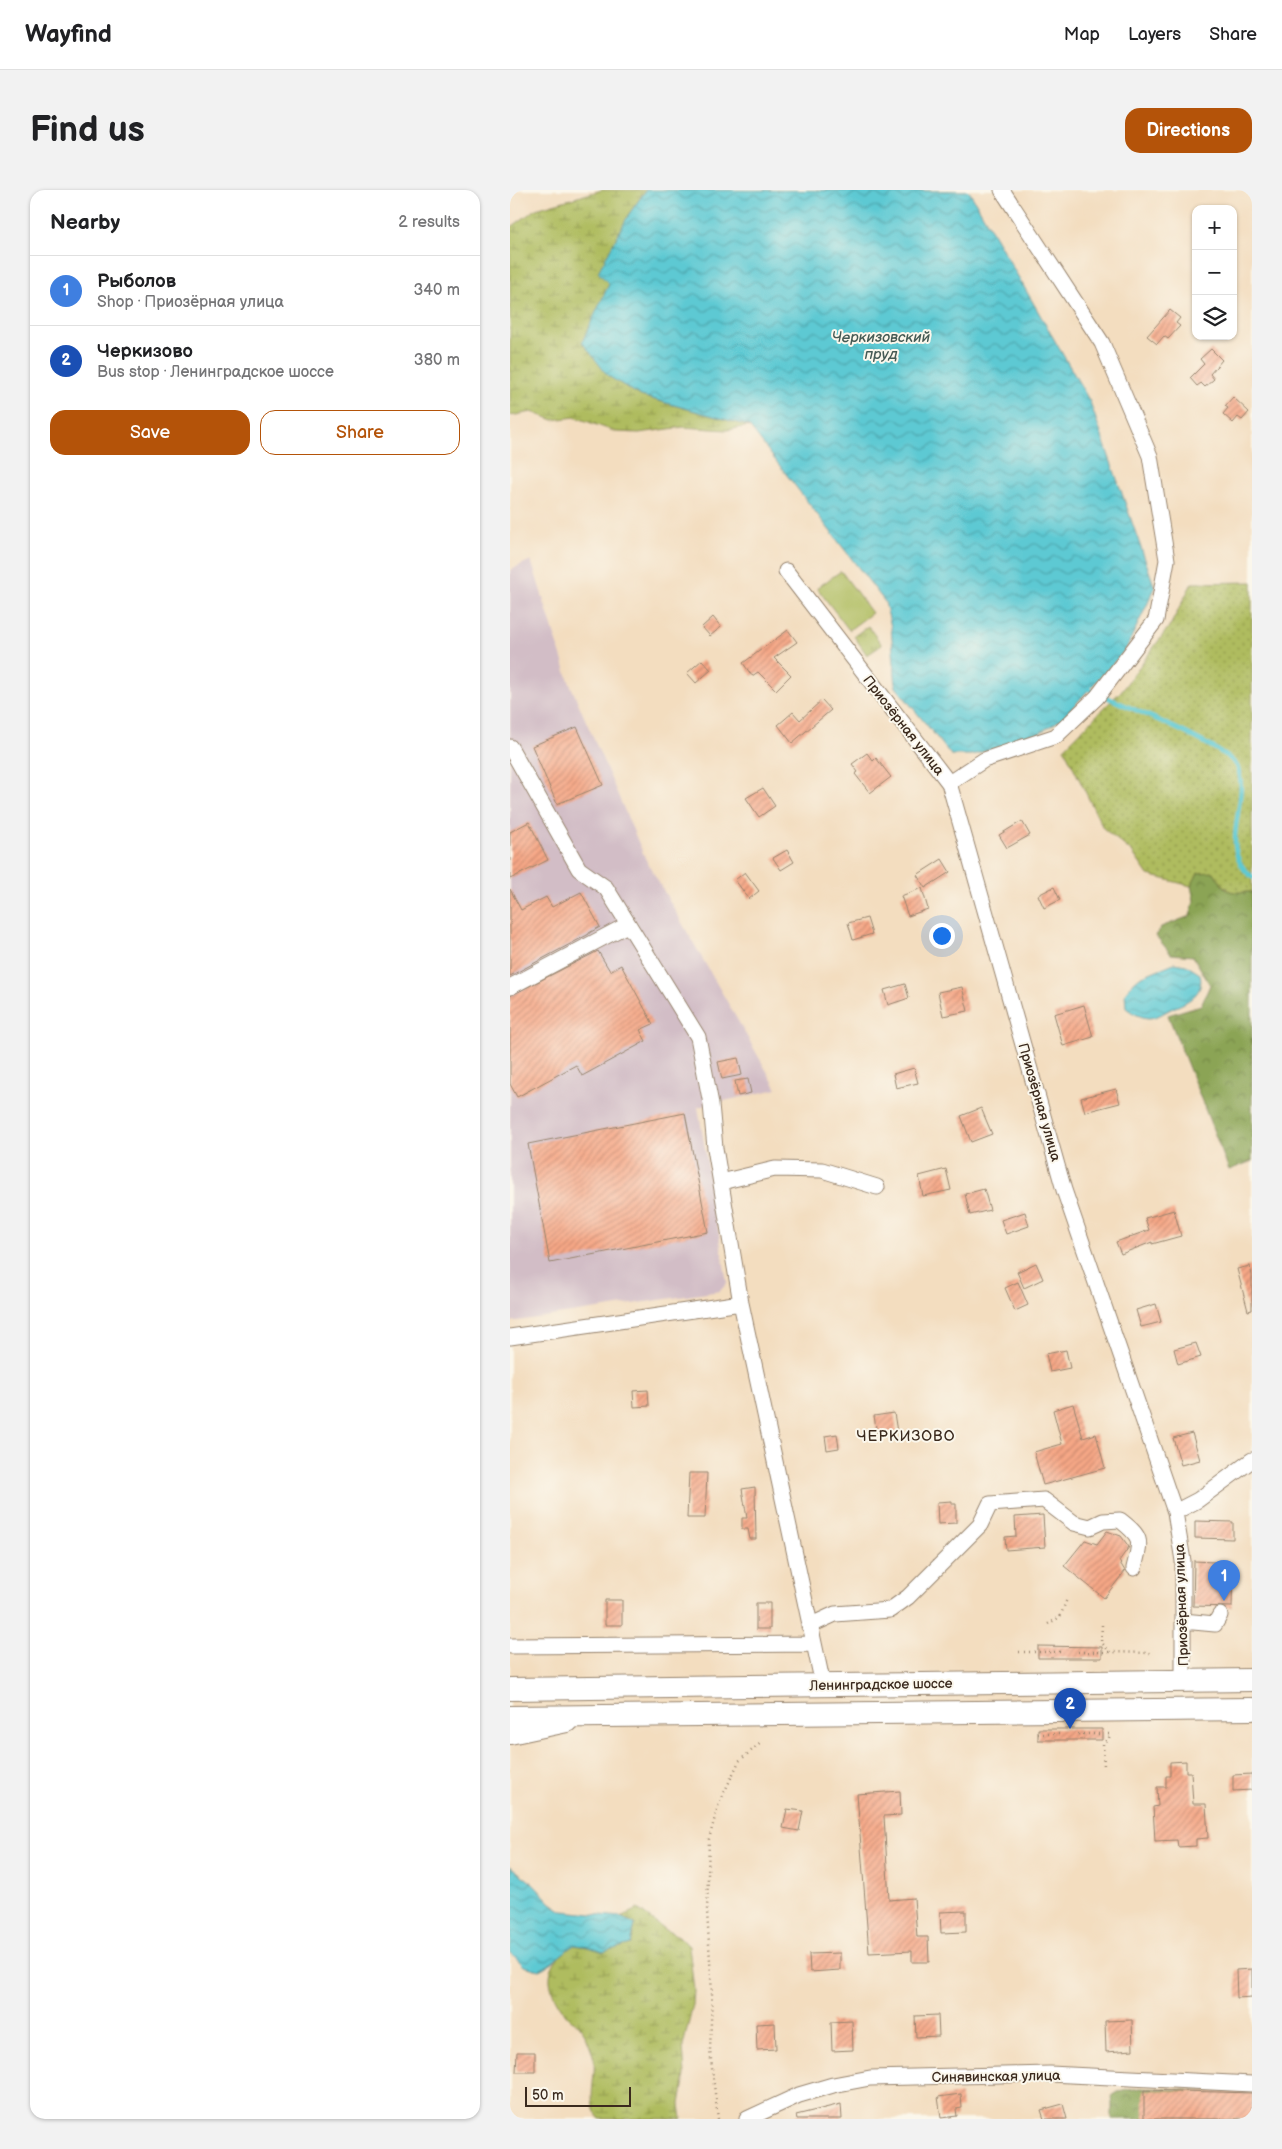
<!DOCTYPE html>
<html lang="en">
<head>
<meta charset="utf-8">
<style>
	body { margin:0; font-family:"Balsamiq Sans",sans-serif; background:#f2f2f2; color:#202124 }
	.controls { position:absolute; right:15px; top:15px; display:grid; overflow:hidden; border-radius:10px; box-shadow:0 1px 4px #0004 }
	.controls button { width:45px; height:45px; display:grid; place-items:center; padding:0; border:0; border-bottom:1px solid #e0e0e0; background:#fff; color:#202124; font:25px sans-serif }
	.scale { position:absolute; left:15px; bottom:12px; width:106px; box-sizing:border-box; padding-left:5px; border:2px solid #3b2a1e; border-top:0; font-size:14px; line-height:18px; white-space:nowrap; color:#3b2a1e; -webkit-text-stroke:4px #fbf7ec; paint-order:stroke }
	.you { position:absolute; left:431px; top:745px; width:18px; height:18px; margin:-12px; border:4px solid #fff; border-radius:50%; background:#1a73e8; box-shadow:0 0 0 8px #1a73e833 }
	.badge { display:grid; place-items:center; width:32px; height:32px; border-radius:50%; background:#b45309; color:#fff; font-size:16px; font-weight:700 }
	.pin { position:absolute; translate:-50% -41px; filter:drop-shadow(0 1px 2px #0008) }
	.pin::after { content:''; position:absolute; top:26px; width:18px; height:15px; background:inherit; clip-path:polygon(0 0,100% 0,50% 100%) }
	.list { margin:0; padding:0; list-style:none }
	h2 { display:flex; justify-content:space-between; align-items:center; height:65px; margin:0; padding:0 20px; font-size:21px }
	h2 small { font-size:16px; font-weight:400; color:#757577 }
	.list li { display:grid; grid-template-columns:32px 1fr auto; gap:15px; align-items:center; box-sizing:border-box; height:70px; padding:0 20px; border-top:1px solid #e0e0e0 }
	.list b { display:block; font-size:19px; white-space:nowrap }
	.list p { margin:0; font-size:16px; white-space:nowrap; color:#757577 }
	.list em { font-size:16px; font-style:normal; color:#757577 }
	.actions { display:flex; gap:10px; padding:15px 20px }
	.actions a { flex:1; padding:11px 0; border:1px solid #b45309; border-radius:15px; text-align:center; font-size:18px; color:#b45309 }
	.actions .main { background:#b45309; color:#fff }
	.icon { flex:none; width:28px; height:28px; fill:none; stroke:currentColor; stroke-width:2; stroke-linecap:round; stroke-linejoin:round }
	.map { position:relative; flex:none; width:742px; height:1929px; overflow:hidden; border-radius:15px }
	header { display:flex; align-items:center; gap:30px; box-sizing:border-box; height:70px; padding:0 25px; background:#fff; border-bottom:1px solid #e0e0e0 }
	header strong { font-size:24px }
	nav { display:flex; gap:28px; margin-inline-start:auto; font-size:18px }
	.intro { display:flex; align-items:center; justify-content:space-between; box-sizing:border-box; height:120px; padding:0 30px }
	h1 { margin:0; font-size:35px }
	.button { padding:12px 22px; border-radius:15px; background:#b45309; color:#fff; font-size:18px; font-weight:700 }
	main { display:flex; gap:30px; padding:0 30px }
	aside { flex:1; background:#fff; border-radius:15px; box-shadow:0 1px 4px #0004 }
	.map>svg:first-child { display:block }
</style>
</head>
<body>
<header>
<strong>Wayfind</strong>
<nav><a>Map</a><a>Layers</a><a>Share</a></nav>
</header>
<div class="intro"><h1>Find us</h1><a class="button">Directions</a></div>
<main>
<aside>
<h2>Nearby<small>2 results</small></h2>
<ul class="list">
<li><span class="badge" style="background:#3f7fe0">1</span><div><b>Рыболов</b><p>Shop · Приозёрная улица</p></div><em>340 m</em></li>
<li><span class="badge" style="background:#1a4fb4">2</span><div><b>Черкизово</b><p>Bus stop · Ленинградское шоссе</p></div><em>380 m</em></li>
</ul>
<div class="actions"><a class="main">Save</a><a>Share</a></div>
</aside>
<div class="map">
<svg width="742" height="1929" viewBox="0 0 742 1929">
	<defs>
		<pattern id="grass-dots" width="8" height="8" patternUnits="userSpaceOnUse" patternTransform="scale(1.25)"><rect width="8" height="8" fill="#afbc5e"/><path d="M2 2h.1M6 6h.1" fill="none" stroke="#90994d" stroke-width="1.8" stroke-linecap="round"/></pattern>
		<pattern id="forest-crowns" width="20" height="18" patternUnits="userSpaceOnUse" patternTransform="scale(1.25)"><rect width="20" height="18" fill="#8ba455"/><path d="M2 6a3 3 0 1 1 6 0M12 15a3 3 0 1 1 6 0" fill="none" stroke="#738646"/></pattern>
		<pattern id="wetland-marsh" width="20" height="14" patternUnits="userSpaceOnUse" patternTransform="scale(1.25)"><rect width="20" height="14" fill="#afbc5e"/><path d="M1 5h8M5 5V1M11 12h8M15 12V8" fill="none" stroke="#90994d"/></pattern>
		<pattern id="park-tufts" width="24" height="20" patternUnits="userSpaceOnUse" patternTransform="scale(1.25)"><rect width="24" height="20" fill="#afbc5e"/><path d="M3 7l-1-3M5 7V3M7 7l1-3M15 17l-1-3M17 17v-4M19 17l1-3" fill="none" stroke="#90994d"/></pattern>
		<pattern id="water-waves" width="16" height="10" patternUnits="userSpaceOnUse" patternTransform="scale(1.25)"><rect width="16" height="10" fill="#5dc9d3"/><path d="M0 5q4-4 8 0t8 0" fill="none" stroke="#4ea3ab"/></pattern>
		<pattern id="building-hatch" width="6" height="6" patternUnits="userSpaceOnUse" patternTransform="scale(1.25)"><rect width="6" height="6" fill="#f6a786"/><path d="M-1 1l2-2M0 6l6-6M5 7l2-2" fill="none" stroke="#c8886d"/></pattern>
	</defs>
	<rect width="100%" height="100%" fill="#fbf7ec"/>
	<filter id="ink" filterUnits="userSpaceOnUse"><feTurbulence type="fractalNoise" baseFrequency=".02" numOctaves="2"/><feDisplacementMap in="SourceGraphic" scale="10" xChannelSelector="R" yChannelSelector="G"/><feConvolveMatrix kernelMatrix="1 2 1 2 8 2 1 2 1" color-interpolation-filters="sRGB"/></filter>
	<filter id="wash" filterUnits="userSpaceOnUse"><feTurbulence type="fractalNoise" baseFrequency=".0096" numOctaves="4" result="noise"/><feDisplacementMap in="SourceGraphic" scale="20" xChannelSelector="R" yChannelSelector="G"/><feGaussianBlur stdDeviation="1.12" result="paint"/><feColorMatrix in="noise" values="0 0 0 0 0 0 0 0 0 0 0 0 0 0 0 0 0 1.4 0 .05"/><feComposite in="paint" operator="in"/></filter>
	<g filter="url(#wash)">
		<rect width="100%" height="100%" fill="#f3ddbf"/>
		<path fill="#d2bdc6" d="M21 370 60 494 136 670 267 899 188 917 217 1093 210 1101 0 1132V380Z"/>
		<path fill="url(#grass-dots)" stroke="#75733e" d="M742 392V702L723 703 712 695 689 683 681 696 638 685 622 662 593 638 554 558 612 500 661 434 682 393Z"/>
		<path fill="url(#forest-crowns)" stroke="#63673a" d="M704 682C717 705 718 702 742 702V971L719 980 658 825 691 815 700 795 683 766 661 764 646 746 651 737 680 726 684 711 681 696 688 683Z
			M630 1898 724 1902 735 1910 742 1929H602V1906L608 1902Z"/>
		<path fill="url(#wetland-marsh)" stroke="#75733e" d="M92 0H136L119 24 99 94 98 186 131 206 239 236 217 240 173 237 129 243 106 242 65 227 43 230 22 222 0 226V38L26 19Z
			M128 1719 155 1740 169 1746 179 1756 184 1800 183 1815 173 1856 175 1885 170 1914 172 1929H90C73 1912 90 1883 82 1862 79 1855 76 1844 71 1838 68 1834 63 1831 59 1828 50 1818 41 1804 40 1791 39 1773 51 1764 64 1755L79 1757 93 1761 121 1754 125 1734 110 1727Z"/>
		<path fill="url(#park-tufts)" stroke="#75733e" d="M358 436 372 455 357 465 344 446Z"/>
		<path fill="#afbc5e" stroke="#75733e" d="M331 381 362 423 339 440 307 398Z"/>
		<path fill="url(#water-waves)" stroke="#4c7a78" d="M136 0 459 1 580 212 645 398 616 459 553 528 523 547 462 565H441L386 497 381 437 375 412 239 236 131 206 98 186 72 152 99 94 88 82 119 24Z
			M664 773 676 775 690 784C695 805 677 812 661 819 653 823 647 828 638 828 630 827 622 823 616 818L615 803 624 792 630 787Z
			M0 1676 21 1692 41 1713 53 1721 110 1727 125 1734 121 1754 93 1762 79 1757 64 1755C52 1763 43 1774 29 1780L14 1776 0 1762Z"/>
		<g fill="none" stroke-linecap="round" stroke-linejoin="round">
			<path stroke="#5dc9d3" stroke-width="4.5" d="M579 499C605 512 716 556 727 576 742 612 705 657 742 687"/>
		</g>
		<g id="blocks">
			<path fill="url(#building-hatch)" d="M660 120 670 128 666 133 670 136 658 149 654 146 647 154 637 146Z
				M701 159 712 170 700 184 704 189 695 197 691 193 687 196 680 188 694 174 690 169Z
				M723 207 739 222 732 230 728 227 723 233 713 224 718 218 715 216Z
				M203 427 211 437 200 446 192 437Z
				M278 440 287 452 264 468 281 485 266 500 248 482 242 486 233 473Z
				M192 470 201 480 186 493 177 483Z
				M312 510 321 520 282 553 268 535 283 522 290 530Z
				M67 537 93 595 47 614 22 556Z
				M357 563 363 571 366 568 381 587 360 603 345 584 348 582 342 574Z
				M253 598 265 616 249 627 236 608Z
				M512 631 520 645 497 658 489 645Z
				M19 632 38 670 0 689V642Z
				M277 660 284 672 271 680 263 668Z
				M432 669 440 682 415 698 407 685Z
				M235 682 249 701 239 709 225 690Z
				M544 697 550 710 534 718 528 705Z
				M412 698 418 719 398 726 391 706Z
				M0 699 11 720 36 707 42 717 71 702 90 737 79 743V744L0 786Z
				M357 728 362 744 343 750 338 733Z
				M88 761 100 781 111 775 143 834 130 840 136 851 72 886 66 875 7 907 0 894V806Z
				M395 794 399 808 378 815 374 800Z
				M452 797 458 821 433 826 428 802Z
				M574 815 583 847 553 856 544 824Z
				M228 868 232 885 212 889 208 872Z
				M404 878 408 893 386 898 383 884Z
				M238 889 241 903 228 906 225 891Z
				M606 899 610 913 575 922 571 908Z
				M471 918 482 944 461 952 451 926Z
				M175 923 198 1042 40 1073 18 954Z
				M436 979 441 1000 413 1006 409 986Z
				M474 999 480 1020 460 1025 455 1004Z
				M664 1020 671 1046 642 1054V1052L611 1064 606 1052 639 1040 635 1028Z
				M515 1022 519 1036 496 1044 491 1030Z
				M526 1073 533 1089 514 1098 507 1082Z
				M740 1076 742 1085V1120L738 1121 727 1079Z
				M508 1092 518 1115 505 1121 495 1098Z
				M646 1114 651 1132 631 1137 626 1120Z
				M686 1153 691 1167 668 1174 664 1159Z
				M556 1160 560 1178 540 1182 536 1164Z
				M138 1200 139 1216 124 1217 123 1201Z
				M563 1214 573 1248 586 1244 595 1278 533 1295 524 1262 552 1254 543 1220Z
				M384 1223 387 1242 376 1244 375 1241 367 1243 364 1226Z
				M682 1243 690 1270 671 1275 663 1248Z
				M327 1244 329 1258 317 1260 315 1246Z
				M179 1283H197L195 1328H177Z
				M245 1297 246 1349H240L238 1339H232V1328H237L232 1299Z
				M442 1311V1314H446V1333L428 1334 427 1312Z
				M533 1325 535 1357 496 1360 495 1347 506 1346 505 1327Z
				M685 1331 723 1332V1349L685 1348Z
				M597 1341 611 1346 619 1357 609 1371 615 1381 594 1408 554 1376 575 1350 587 1354Z
				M684 1371 723 1373 722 1417 683 1416Z
				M95 1410H112V1435H95Z
				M246 1413H260V1439H246Z
				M528 1456 592 1457V1468H528Z
				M528 1539H592V1550H528Z
				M676 1571V1582H681L683 1614H696L698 1648 686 1649V1656L668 1657 667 1650 645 1651 643 1617 648 1616 647 1597H656V1586H660V1572Z
				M742 1584V1600L723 1601V1585Z
				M390 1601 391 1625 374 1626 379 1710 404 1708 407 1747H418L419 1772H402V1761L359 1763 347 1604Z
				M277 1619 293 1621 289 1641 273 1638Z
				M456 1721V1742L431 1743 430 1722Z
				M330 1763V1780L300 1782 299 1764Z
				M742 1779V1807L727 1808 726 1780Z
				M428 1825 429 1846 406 1847 405 1826Z
				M622 1830 623 1860 596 1862 595 1831Z
				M342 1831 343 1860 322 1861 321 1832Z
				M265 1833 266 1859 247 1860 246 1834Z
				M7 1862H25V1882H6Z
				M634 1900 742 1903V1929H634Z
				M451 1904 452 1918 446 1919 447 1926 431 1928 428 1907Z
				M331 1914 332 1929H287L286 1925Z
				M553 1914 557 1929H534L531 1920Z"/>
		</g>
	</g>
	<g filter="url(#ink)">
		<use href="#blocks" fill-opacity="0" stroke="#97846e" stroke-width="1"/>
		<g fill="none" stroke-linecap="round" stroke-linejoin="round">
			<g stroke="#97846e" stroke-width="17">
				<path id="minor" d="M276 381 439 593 554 1000 665 1322 673 1371V1489
					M0 557 69 679 96 698 188 847 201 914 205 958 231 1113 313 1495
					M439 593 474 570 546 546 587 507 646 430 657 370 640 266 592 153 492 0
					M0 797 117 735
					M211 992 265 979 312 980 367 997
					M0 1147 231 1113
					M665 1322 688 1310 742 1270
					M673 1431 705 1434 710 1425
					M299 1436 325 1424 380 1420 398 1407 470 1335 480 1314 534 1310 564 1333 580 1337 593 1331 610 1330C633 1348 631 1350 624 1378
					M0 1456 303 1454
					M237 1929 289 1905 323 1895 360 1888 540 1884 742 1894"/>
			</g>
			<g stroke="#97846e" stroke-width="22">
				<path id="major" d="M0 1544 57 1532"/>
			</g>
			<g stroke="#97846e" stroke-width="24">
				<path id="highway" d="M0 1499 742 1490
					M0 1527 742 1519"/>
			</g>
			<path stroke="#97846e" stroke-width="2.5" stroke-dasharray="1 4" stroke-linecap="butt" d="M538 1434 550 1427 557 1409
				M592 1435 591 1452 600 1462 640 1463
				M509 1462H551
				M568 1462H600
				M528 1544H550
				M568 1544H600L599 1548 593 1553 594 1577
				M208 1929 200 1861 202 1804 197 1721 199 1649 208 1616 229 1571 252 1552"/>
			<use href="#minor" stroke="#fff" stroke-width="15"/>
			<use href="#major" stroke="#fff" stroke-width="20"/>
			<use href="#highway" stroke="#fff" stroke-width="22"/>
		</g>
	</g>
	<g text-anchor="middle" stroke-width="4" stroke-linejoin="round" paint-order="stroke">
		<g font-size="14" fill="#3b2a1e" stroke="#fbf7ec">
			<text transform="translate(394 535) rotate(52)" y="5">Приозёрная улица</text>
			<text transform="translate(530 912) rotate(74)" y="5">Приозёрная улица</text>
			<text transform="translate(671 1415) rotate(-92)" y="5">Приозёрная улица</text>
			<text transform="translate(371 1494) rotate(-1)" y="5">Ленинградское шоссе</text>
			<text transform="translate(486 1886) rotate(-1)" y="5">Синявинская улица</text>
		</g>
		<g font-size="15" font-style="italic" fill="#455a54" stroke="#fbf7ec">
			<text x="371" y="152">Черкизовский<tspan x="371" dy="17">пруд</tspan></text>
		</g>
		<g font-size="15" letter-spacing="1" fill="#3b2a1e" stroke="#fbf7ec">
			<text x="396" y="1251">ЧЕРКИЗОВО</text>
		</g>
	</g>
</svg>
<div class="controls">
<button>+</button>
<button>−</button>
<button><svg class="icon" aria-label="layers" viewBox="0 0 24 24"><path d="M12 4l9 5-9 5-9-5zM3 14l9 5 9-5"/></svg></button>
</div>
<div class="scale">50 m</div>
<div class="you"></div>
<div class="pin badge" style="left:714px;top:1411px;background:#3f7fe0">1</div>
<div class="pin badge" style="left:560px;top:1539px;background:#1a4fb4">2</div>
</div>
</main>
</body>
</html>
